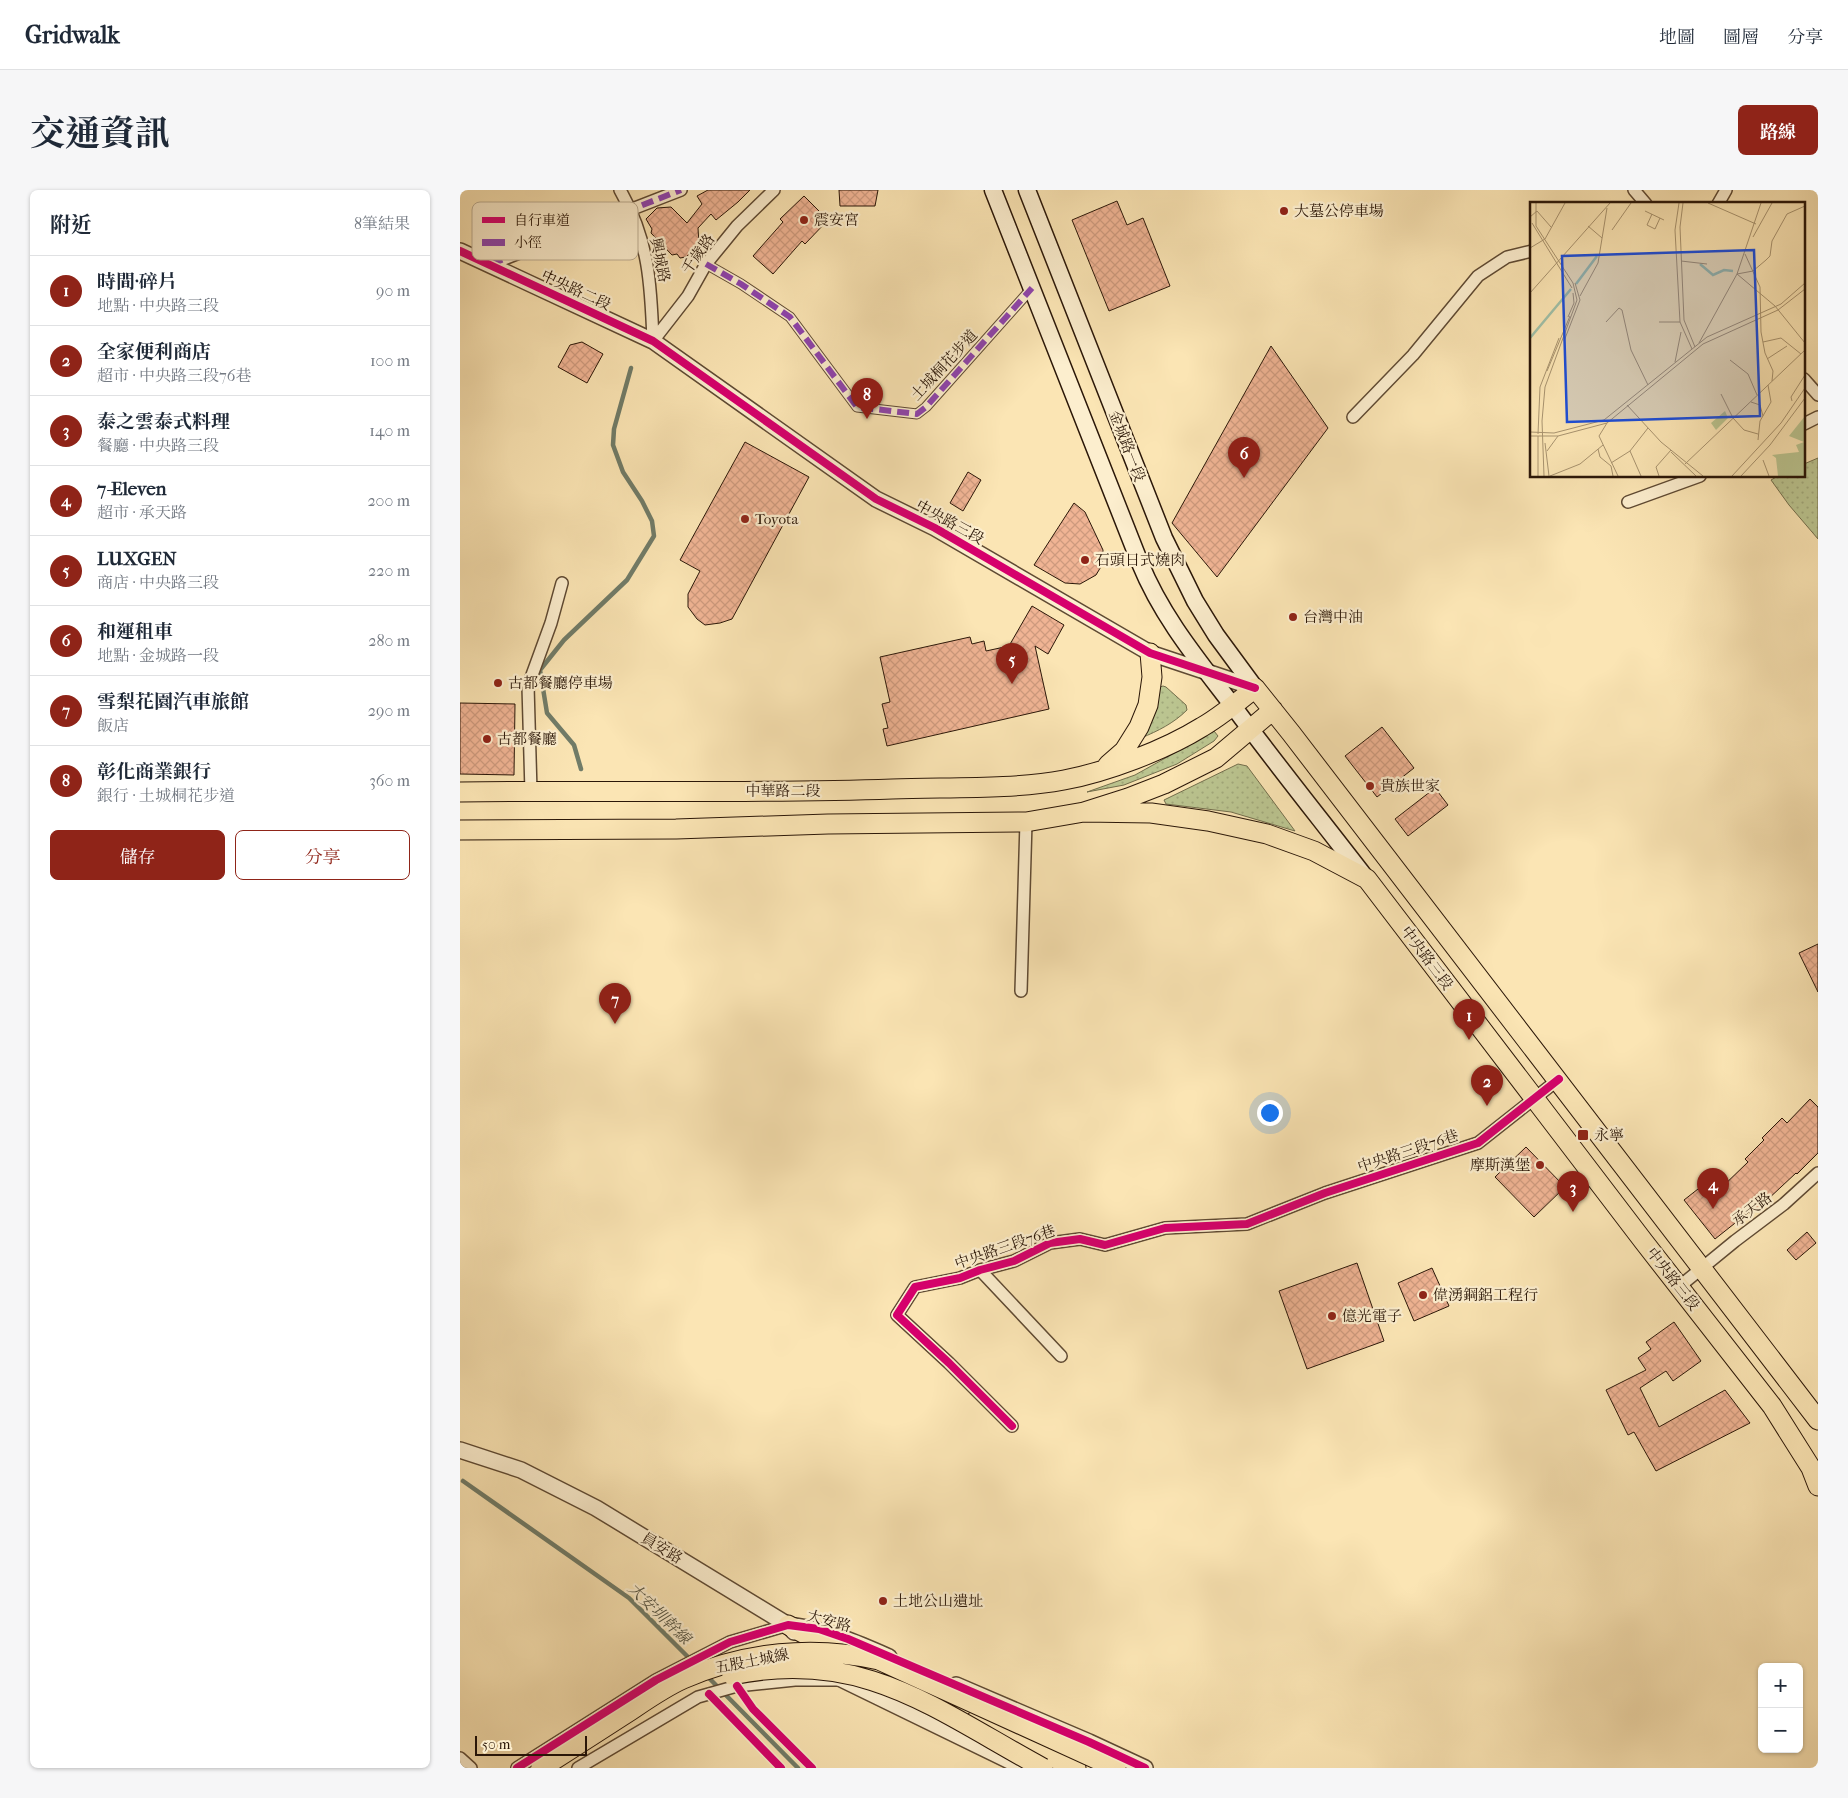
<!DOCTYPE html>
<html lang="zh-TW">
<head>
<meta charset="utf-8">
<style>
	body { margin:0; font-family:"IM FELL French Canon","Noto Serif TC",serif; background:#f6f6f7; color:#1f2937 }
	.controls { position:absolute; right:15px; bottom:15px; display:grid; overflow:hidden; border-radius:8px; box-shadow:0 1px 4px #0004 }
	.controls button { width:45px; height:45px; display:grid; place-items:center; padding:0; border:0; border-bottom:1px solid #e0e1e3; background:#fff; color:#1f2937; font:25px sans-serif }
	.scale { position:absolute; left:15px; bottom:12px; width:112px; box-sizing:border-box; padding-left:5px; border:2px solid #2b1708; border-top:0; font-size:14px; line-height:18px; white-space:nowrap; color:#2b1708; -webkit-text-stroke:4px #fceece; paint-order:stroke }
	.you { position:absolute; left:809px; top:922px; width:18px; height:18px; margin:-12px; border:4px solid #fff; border-radius:50%; background:#1a73e8; box-shadow:0 0 0 8px #1a73e833 }
	.badge { display:grid; place-items:center; width:32px; height:32px; border-radius:50%; background:#8f2418; color:#fff; font-size:16px; font-weight:700 }
	.pin { position:absolute; translate:-50% -41px; filter:drop-shadow(0 1px 2px #0008) }
	.pin::after { content:''; position:absolute; top:26px; width:18px; height:15px; background:inherit; clip-path:polygon(0 0,100% 0,50% 100%) }
	.list { margin:0; padding:0; list-style:none }
	h2 { display:flex; justify-content:space-between; align-items:center; height:65px; margin:0; padding:0 20px; font-size:21px }
	h2 small { font-size:16px; font-weight:400; color:#747a83 }
	.list li { display:grid; grid-template-columns:32px 1fr auto; gap:15px; align-items:center; box-sizing:border-box; height:70px; padding:0 20px; border-top:1px solid #e0e1e3 }
	.list b { display:block; font-size:19px; white-space:nowrap }
	.list p { margin:0; font-size:16px; white-space:nowrap; color:#747a83 }
	.list em { font-size:16px; font-style:normal; color:#747a83 }
	.actions { display:flex; gap:10px; padding:15px 20px }
	.actions a { flex:1; padding:11px 0; border:1px solid #8f2418; border-radius:8px; text-align:center; font-size:18px; color:#8f2418 }
	.actions .main { background:#8f2418; color:#fff }
	.map { position:relative; flex:none; width:1358px; height:1578px; overflow:hidden; border-radius:8px }
	header { display:flex; align-items:center; gap:30px; box-sizing:border-box; height:70px; padding:0 25px; background:#fff; border-bottom:1px solid #e0e1e3 }
	header strong { font-size:24px }
	nav { display:flex; gap:28px; margin-inline-start:auto; font-size:18px }
	.intro { display:flex; align-items:center; justify-content:space-between; box-sizing:border-box; height:120px; padding:0 30px }
	h1 { margin:0; font-size:35px }
	.button { padding:12px 22px; border-radius:8px; background:#8f2418; color:#fff; font-size:18px; font-weight:700 }
	main { display:flex; gap:30px; padding:0 30px }
	aside { flex:1; background:#fff; border-radius:8px; box-shadow:0 1px 4px #0004 }
	.map>svg:first-child { display:block }
</style>
</head>
<body>
<header>
<strong>Gridwalk</strong>
<nav><a>地圖</a><a>圖層</a><a>分享</a></nav>
</header>
<div class="intro"><h1>交通資訊</h1><a class="button">路線</a></div>
<main>
<aside>
<h2>附近<small>8筆結果</small></h2>
<ul class="list">
<li><span class="badge">1</span><div><b>時間·碎片</b><p>地點 · 中央路三段</p></div><em>90 m</em></li>
<li><span class="badge">2</span><div><b>全家便利商店</b><p>超市 · 中央路三段76巷</p></div><em>100 m</em></li>
<li><span class="badge">3</span><div><b>泰之雲泰式料理</b><p>餐廳 · 中央路三段</p></div><em>140 m</em></li>
<li><span class="badge">4</span><div><b>7-Eleven</b><p>超市 · 承天路</p></div><em>200 m</em></li>
<li><span class="badge">5</span><div><b>LUXGEN</b><p>商店 · 中央路三段</p></div><em>220 m</em></li>
<li><span class="badge">6</span><div><b>和運租車</b><p>地點 · 金城路一段</p></div><em>280 m</em></li>
<li><span class="badge">7</span><div><b>雪梨花園汽車旅館</b><p>飯店</p></div><em>290 m</em></li>
<li><span class="badge">8</span><div><b>彰化商業銀行</b><p>銀行 · 土城桐花步道</p></div><em>360 m</em></li>
</ul>
<div class="actions"><a class="main">儲存</a><a>分享</a></div>
</aside>
<div class="map">
<svg width="1358" height="1578" viewBox="0 0 1358 1578">
	<defs>
		<pattern id="grass-dots" width="8" height="8" patternUnits="userSpaceOnUse" patternTransform="scale(1.25)"><rect width="8" height="8" fill="#bbc590"/><path d="M2 2h.1M6 6h.1" fill="none" stroke="#a1a87b" stroke-width="1.8" stroke-linecap="round"/></pattern>
		<pattern id="building-cross-hatch" width="8" height="8" patternUnits="userSpaceOnUse" patternTransform="scale(1.25)"><rect width="8" height="8" fill="#f0b494"/><path d="M0 0l8 8M0 8l8-8" fill="none" stroke="#ce9a7e"/></pattern>
	</defs>
	<rect width="100%" height="100%" fill="#fbe5b4"/>
	<filter id="stains"><feTurbulence type="fractalNoise" baseFrequency=".004" numOctaves="4"/><feColorMatrix values="0 0 0 0 .2 0 0 0 0 .09 0 0 0 0 .02 0 0 0 .5 -.17"/></filter>
	<radialGradient id="worn" r=".72"><stop offset=".6" stop-color="#630" stop-opacity="0"/><stop offset="1" stop-color="#630" stop-opacity=".3"/></radialGradient>
	<path fill="url(#grass-dots)" stroke="#736e4c" d="M1358 268V349L1329 315 1311 290 1318 286H1344V274Z
		M703 496 706 497 726 515 727 520C714 533 698 541 681 548L700 497Z
		M754 541 758 546 754 551 717 574 664 595 627 602 675 585Z
		M778 574 787 576 835 641 771 622 706 614 704 610Z"/>
	<g fill="none" stroke-linecap="round" stroke-linejoin="round">
		<path stroke="#717c68" stroke-width="4.5" d="M121 579 114 555 87 523 80 480 104 450 167 390 194 346 192 331 182 311 163 282 153 255 154 239 171 178
			M3 1291 169 1408 231 1470
			M246 1485 338 1578"/>
	</g>
	<path fill="url(#building-cross-hatch)" stroke="#2b1708" d="M248 0H290L278 12 256 30 251 24 238 38 239 55 226 67 220 68 217 64 212 65 191 43 192 39 186 29 197 18 211 17 227 33 242 14 237 6Z
		M379 0H418L415 16H380Z
		M344 6 368 30 345 54 342 51 313 84 293 66 323 32 320 29Z
		M657 11 667 35 683 28 710 96 649 121 612 30Z
		M122 152 143 164 127 193 98 177 110 155Z
		M811 156 868 238 757 387 712 333Z
		M285 252 349 287 272 429 260 433 245 435 237 429 228 417V404L240 381 220 370Z
		M508 282 521 290 503 321 490 313Z
		M614 313 625 322 643 360 642 375 636 385 620 394 605 393 574 375Z
		M572 416 604 435 588 464 575 456 589 519 427 556 423 539 428 538 422 514 430 512 420 467 510 447 512 454 524 451 526 461 549 456Z
		M0 513 55 514 54 585 0 584Z
		M922 537 954 578 917 607 885 566Z
		M975 598 988 615 948 646 935 629Z
		M1358 754V802L1339 763Z
		M1350 909 1358 917V963L1337 984 1336 983 1291 1025 1289 1022 1255 1049 1224 1010 1252 988 1260 999 1288 972 1285 969 1304 950 1302 948 1322 928 1327 933Z
		M1066 957 1105 997 1074 1027 1035 987Z
		M1347 1042 1356 1053 1336 1070 1327 1060Z
		M897 1073 924 1151 847 1179 819 1101Z
		M972 1078 989 1116 954 1131 938 1093Z
		M1214 1132 1241 1171 1213 1191 1206 1181 1180 1198 1199 1237 1265 1200 1290 1233 1196 1281 1174 1242 1168 1245 1146 1200 1186 1180 1178 1168 1191 1159 1186 1152Z"/>
	<g fill="none" stroke-linecap="round" stroke-linejoin="round">
		<g stroke="#5f4a33" stroke-width="11">
			<path id="pedestrian" d="M246 74 281 94 330 127 397 217 457 224 466 217 572 98"/>
		</g>
		<g stroke="#5f4a33" stroke-width="14">
			<path id="minor" d="M160 0C189 50 191 95 193 151
				M1174 0 1186 14
				M1258 14 1266 0
				M31 74 221 0
				M193 151 228 106 246 74 264 52 277 36 314 0
				M1344 189 1358 205
				M893 227 953 165 1018 86 1047 67 1072 61
				M1344 234 1358 227
				M1168 312 1240 286
				M71 602 68 496 91 433 102 393
				M561 801 566 632
				M520 1080 601 1166
				M1220 1096 1275 1051 1324 1014 1358 983
				M552 1236 489 1173 437 1125 455 1097 500 1088 520 1080 554 1071 590 1053 620 1049 645 1055 705 1038 787 1034 865 1003 1018 953 1099 889
				M0 1568 11 1578
				M57 1578 196 1490 270 1452 328 1435
				M118 1578 238 1507 277 1496 335 1490H378"/>
		</g>
		<g stroke="#5f4a33" stroke-width="18">
			<path id="tertiary" d="M0 61 193 151 416 309 475 338 690 463 795 498
				M0 1260 61 1280 136 1318 328 1435 334 1442
				M335 1436C370 1441 397 1453 429 1467
				M375 1486 564 1578
				M496 1495 629 1552 685 1578"/>
		</g>
		<g stroke="#2b1708" stroke-width="19">
			<path id="secondary" d="M533 0 680 373C702 427 738 470 773 516 816 574 861 630 905 687
				M567 0 704 348 735 411 756 445 795 498"/>
		</g>
		<g stroke="#2b1708" stroke-width="21">
			<path id="primary" d="M648 575 664 561 679 537 688 515 692 487 690 463
				M0 602C144 600 288 604 432 599 487 597 551 600 604 590 647 582 705 560 742 537 761 526 778 512 795 498L831 543 1358 1230
				M624 622 691 623 748 631 807 644 854 661 907 689 1184 1052 1312 1216 1351 1278 1358 1296
				M0 640 216 639 368 634 566 632 624 622 668 608 704 594 756 568 813 520"/>
		</g>
		<g stroke="#2b1708" stroke-width="21">
			<path id="trunk" d="M328 1435 434 1492
				M515 1531 616 1578"/>
		</g>
		<use href="#pedestrian" stroke="#fceece" stroke-width="9"/>
		<use href="#minor" stroke="#fceece" stroke-width="11"/>
		<use href="#tertiary" stroke="#fceece" stroke-width="15"/>
		<use href="#secondary" stroke="#fceece" stroke-width="16"/>
		<use href="#primary" stroke="#fbe5b4" stroke-width="19"/>
		<use href="#trunk" stroke="#fbe5b4" stroke-width="19"/>
		<g stroke="#2b1708" stroke-width="21" stroke-linecap="butt">
			<path id="trunk-bridge" d="M272 1485C403 1458 474 1519 583 1578
				M81 1578C110 1560 139 1541 167 1523 185 1511 203 1498 223 1489 285 1462 353 1455 419 1470L656 1578"/>
		</g>
		<use href="#trunk-bridge" stroke="#fbe5b4" stroke-width="19"/>
		<path stroke="#8e44ad" stroke-width="6" stroke-dasharray="12 6" stroke-linecap="butt" d="M31 74 221 0
			M246 74 281 94 330 127 397 217 457 224 466 217 572 98"/>
		<g stroke="#fceece" stroke-width="11">
			<path id="cycleway" d="M0 61 193 151 416 309 475 338 690 463 795 498
				M552 1236 489 1173 437 1125 455 1097 500 1088 520 1080 554 1071 590 1053 620 1049 645 1055 705 1038 787 1034 865 1003 1018 953 1099 889
				M277 1496 293 1519 352 1578
				M249 1504 321 1578
				M57 1578 196 1490 270 1452 328 1435 359 1439 388 1449 629 1552 685 1578"/>
		</g>
		<use href="#cycleway" stroke="#d6006c" stroke-width="8"/>
	</g>
	<g fill="#8f2418" stroke="#fceece" stroke-width="2">
		<circle cx="824" cy="21" r="5"/>
		<circle cx="344" cy="30" r="5"/>
		<circle cx="285" cy="329" r="5"/>
		<circle cx="625" cy="370" r="5"/>
		<circle cx="833" cy="427" r="5"/>
		<circle cx="38" cy="493" r="5"/>
		<circle cx="27" cy="549" r="5"/>
		<circle cx="910" cy="596" r="5"/>
		<rect x="1117" y="939" width="12" height="12" rx="2.5"/>
		<circle cx="1080" cy="975" r="5"/>
		<circle cx="963" cy="1105" r="5"/>
		<circle cx="872" cy="1126" r="5"/>
		<circle cx="423" cy="1411" r="5"/>
	</g>
	<g text-anchor="middle" stroke-width="4.5" stroke-linejoin="round" paint-order="stroke">
		<g font-size="15" fill="#2b1708" stroke="#fceece" text-anchor="start">
			<text x="834" y="26">大墓公停車場</text>
			<text x="354" y="35">震安宮</text>
			<text x="295" y="334">Toyota</text>
			<text x="635" y="375">石頭日式燒肉</text>
			<text x="843" y="432">台灣中油</text>
			<text x="48" y="498">古都餐廳停車場</text>
			<text x="37" y="554">古都餐廳</text>
			<text x="920" y="601">貴族世家</text>
			<text x="1134" y="950">永寧</text>
			<text x="1070" y="980" text-anchor="end">摩斯漢堡</text>
			<text x="973" y="1110">偉湧鋼鋁工程行</text>
			<text x="882" y="1131">億光電子</text>
			<text x="433" y="1416">土地公山遺址</text>
		</g>
		<g font-size="15" fill="#2b1708" stroke="#fceece">
			<text transform="translate(238 64) rotate(-55)" y="5">千歲路</text>
			<text transform="translate(200 70) rotate(78)" y="5">興城路</text>
			<text transform="translate(116 100) rotate(25)" y="5">中央路二段</text>
			<text transform="translate(484 175) rotate(-47)" y="5">土城桐花步道</text>
			<text transform="translate(667 256) rotate(69)" y="5">金城路一段</text>
			<text transform="translate(490 332) rotate(29)" y="5">中央路三段</text>
			<text x="323" y="606">中華路二段</text>
			<text transform="translate(967 768) rotate(53)" y="5">中央路三段</text>
			<text transform="translate(948 961) rotate(-18)" y="5">中央路三段76巷</text>
			<text transform="translate(1292 1019) rotate(-37)" y="5">承天路</text>
			<text transform="translate(545 1057) rotate(-19)" y="5">中央路三段76巷</text>
			<text transform="translate(1213 1089) rotate(52)" y="5">中央路三段</text>
			<text transform="translate(202 1358) rotate(31)" y="5">員安路</text>
			<text transform="translate(369 1431) rotate(15)" y="5">大安路</text>
			<text transform="translate(292 1471) rotate(-11)" y="5">五股土城線</text>
		</g>
		<g font-size="16" font-style="italic" fill="#545240" stroke="#fceece">
			<text transform="translate(200 1423) rotate(44)" y="6">大安圳幹線</text>
		</g>
	</g>
	<g transform="translate(1070 12)">
		<rect width="275" height="275" fill="#fbe5b4"/>
		<path d="M195 209 198 216 186 228 181 221Z" fill="#bbc590"/>
		<path d="M275 214V274H248L246 256 242 253 269 250 266 243 274 240 259 234Z" fill="#bbc590"/>
		<path fill="none" stroke="#a0c0a8" stroke-width="2.5" d="M170 62 183 73 194 68 203 69M46 82 67 54M0 136 41 87"/>
		<path fill="none" stroke="#a8936f" stroke-width="1" d="M6 1V24L43 81 47 98 15 185 12 219 14 274M149 1 145 28 150 120 162 147M153 1 150 25 154 118 165 145M178 1 226 22M115 9 134 18M122 12 117 23 125 27 130 16M0 15 7 9 21 25M2 21 42 86M58 24 72 36M82 28 101 1M223 35 242 1M0 46 15 37 35 1M215 52 230 85 231 130 235 151 243 169 242 179M151 59 177 62M207 72 223 69 236 58 240 54 242 39 257 12 275 4M207 72 245 104 275 141M0 91 80 1M50 94 68 61 77 6M38 115 44 101 43 91M76 120 89 106 92 108 101 148 118 183M129 120H150M34 139 50 98 45 81M233 140 251 136 271 152M169 141 207 72 231 1M237 157 257 144M200 158 218 172 227 193M145 160 151 130M17 169 40 114M191 192 203 216 214 228 228 232M262 199 261 195 275 173M221 200 230 203 233 214M97 203 131 240 173 274M77 221 69 234 88 274M0 230 24 231 74 218 177 135 251 102 275 81M8 232 10 185 29 136M0 234H28L77 221 173 142 248 108 275 87M228 238 230 219 241 200 238 183M15 241 19 274M68 247 70 255 81 264 83 274M17 249 28 234M141 250 166 274M233 258 239 274M81 261 100 249M155 262 275 148M8 274V234M20 274 50 262 73 243M111 274 100 249 118 226M129 274 126 265 141 248M202 274 251 221 275 186M211 274 240 243 275 196"/>
		<path fill="#1d4ed8" fill-opacity="0.15" stroke="#1d4ed8" stroke-width="2.5" d="M224 48 230 214 37 220 32 54Z"/>
		<rect width="275" height="275" fill="none" stroke="#2b1708" stroke-width="2.5"/>
	</g>
	<rect x="12" y="12" width="166" height="58" rx="8" fill="#fceece" stroke="#bdae93" stroke-width="1"/>
	<rect x="22" y="27" width="23" height="6" fill="#d6006c"/>
	<rect x="22" y="49" width="23" height="7" fill="#8e44ad"/>
	<g font-size="14" fill="#2b1708">
		<text x="54" y="35">自行車道</text>
		<text x="54" y="57">小徑</text>
	</g>
	<rect width="100%" height="100%" filter="url(#stains)"/>
	<rect width="100%" height="100%" fill="url(#worn)"/>
</svg>
<div class="controls">
<button>+</button>
<button>−</button>
</div>
<div class="scale">50 m</div>
<div class="you"></div>
<div class="pin badge" style="left:1009px;top:850px">1</div>
<div class="pin badge" style="left:1027px;top:916px">2</div>
<div class="pin badge" style="left:1113px;top:1022px">3</div>
<div class="pin badge" style="left:1253px;top:1019px">4</div>
<div class="pin badge" style="left:552px;top:494px">5</div>
<div class="pin badge" style="left:784px;top:288px">6</div>
<div class="pin badge" style="left:155px;top:834px">7</div>
<div class="pin badge" style="left:407px;top:229px">8</div>
</div>
</main>
</body>
</html>
